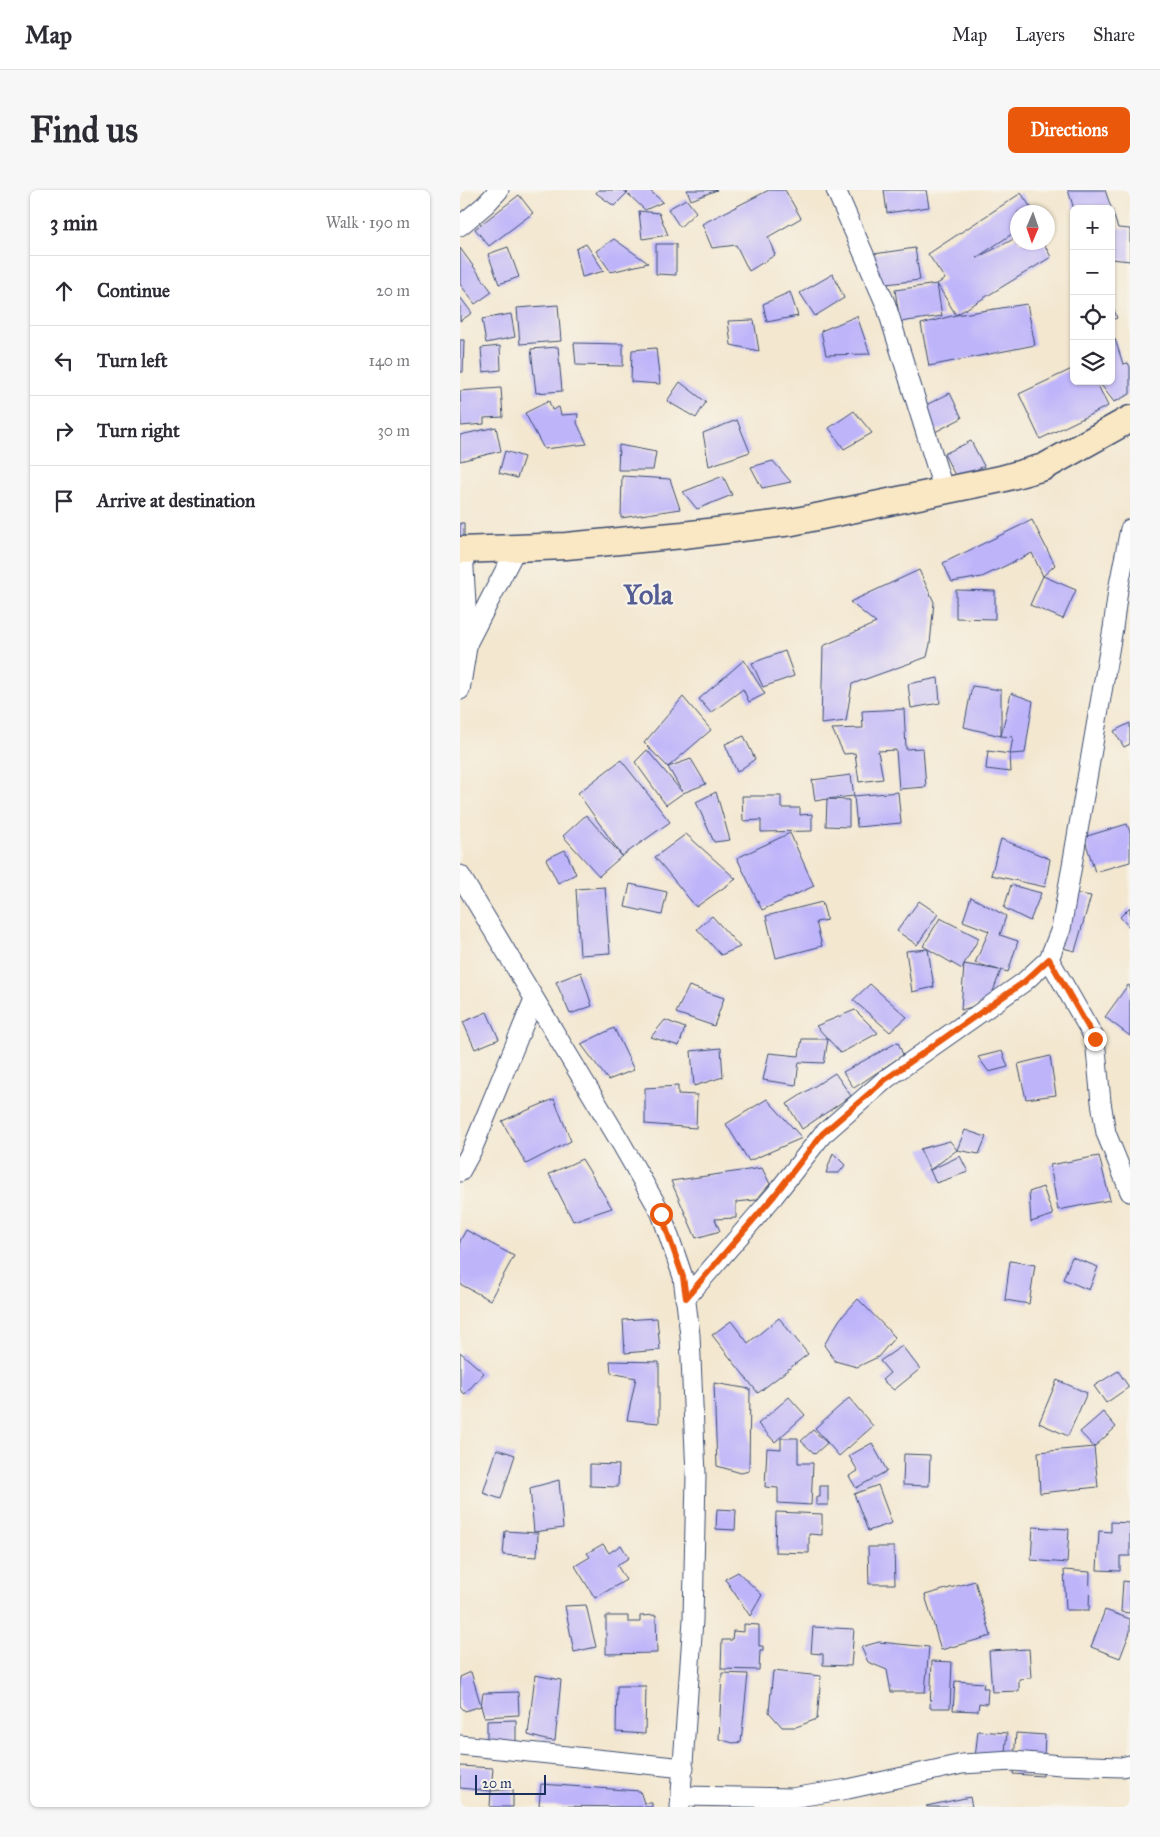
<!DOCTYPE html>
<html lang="en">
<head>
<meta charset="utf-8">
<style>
	body { margin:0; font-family:"IM FELL Great Primer",serif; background:#f7f7f7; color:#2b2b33 }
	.controls { position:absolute; right:15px; top:15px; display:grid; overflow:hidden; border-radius:8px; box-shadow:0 1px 4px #0004 }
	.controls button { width:45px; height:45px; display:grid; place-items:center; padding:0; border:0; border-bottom:1px solid #e1e1e2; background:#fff; color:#2b2b33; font:25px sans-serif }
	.compass { position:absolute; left:550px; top:15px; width:45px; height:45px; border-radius:50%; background:#fff; box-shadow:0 1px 4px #0004; rotate:182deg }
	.scale { position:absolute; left:15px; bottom:12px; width:71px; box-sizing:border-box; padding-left:5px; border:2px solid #1b2f5e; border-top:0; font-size:14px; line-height:18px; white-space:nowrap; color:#1b2f5e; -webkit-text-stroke:4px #f7f3e8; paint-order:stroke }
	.stop { position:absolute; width:15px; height:15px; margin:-11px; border:4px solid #ea580c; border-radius:50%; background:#fff }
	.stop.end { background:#ea580c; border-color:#fff; box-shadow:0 1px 5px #0008 }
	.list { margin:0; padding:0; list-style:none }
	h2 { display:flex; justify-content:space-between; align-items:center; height:65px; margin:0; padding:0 20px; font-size:21px }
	h2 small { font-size:16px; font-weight:400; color:#7c7c81 }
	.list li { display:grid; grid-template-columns:32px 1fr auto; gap:15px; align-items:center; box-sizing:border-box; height:70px; padding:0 20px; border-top:1px solid #e1e1e2 }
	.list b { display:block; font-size:19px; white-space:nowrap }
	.list em { font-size:16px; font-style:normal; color:#7c7c81 }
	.icon { flex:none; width:28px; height:28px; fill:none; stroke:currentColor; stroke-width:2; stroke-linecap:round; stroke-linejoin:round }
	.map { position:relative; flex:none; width:670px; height:1617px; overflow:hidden; border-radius:8px }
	header { display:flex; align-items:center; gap:30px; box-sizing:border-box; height:70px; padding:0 25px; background:#fff; border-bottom:1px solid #e1e1e2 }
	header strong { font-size:24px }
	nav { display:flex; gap:28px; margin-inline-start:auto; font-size:18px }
	.intro { display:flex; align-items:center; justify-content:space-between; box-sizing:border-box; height:120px; padding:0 30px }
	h1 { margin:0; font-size:35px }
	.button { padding:12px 22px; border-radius:8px; background:#ea580c; color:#fff; font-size:18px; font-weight:700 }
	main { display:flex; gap:30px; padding:0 30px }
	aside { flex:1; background:#fff; border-radius:8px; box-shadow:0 1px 4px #0004 }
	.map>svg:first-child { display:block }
</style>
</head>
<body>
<header>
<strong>Map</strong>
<nav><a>Map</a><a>Layers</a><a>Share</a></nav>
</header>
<div class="intro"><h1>Find us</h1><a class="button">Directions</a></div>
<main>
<aside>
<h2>3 min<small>Walk · 190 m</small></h2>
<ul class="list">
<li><svg class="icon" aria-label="ahead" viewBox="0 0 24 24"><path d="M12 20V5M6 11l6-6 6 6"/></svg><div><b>Continue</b></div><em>20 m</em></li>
<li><svg class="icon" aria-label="left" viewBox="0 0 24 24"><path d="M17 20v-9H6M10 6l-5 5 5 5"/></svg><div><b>Turn left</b></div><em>140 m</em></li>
<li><svg class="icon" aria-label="right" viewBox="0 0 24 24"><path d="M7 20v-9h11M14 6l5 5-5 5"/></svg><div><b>Turn right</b></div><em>30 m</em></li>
<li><svg class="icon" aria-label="arrive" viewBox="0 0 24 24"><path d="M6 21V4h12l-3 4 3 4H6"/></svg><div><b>Arrive at destination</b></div></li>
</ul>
</aside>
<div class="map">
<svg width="670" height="1617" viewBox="0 0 670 1617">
	<rect width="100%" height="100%" fill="#f7f3e8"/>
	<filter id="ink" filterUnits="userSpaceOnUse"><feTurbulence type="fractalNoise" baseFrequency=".02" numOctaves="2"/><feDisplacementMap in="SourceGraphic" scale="10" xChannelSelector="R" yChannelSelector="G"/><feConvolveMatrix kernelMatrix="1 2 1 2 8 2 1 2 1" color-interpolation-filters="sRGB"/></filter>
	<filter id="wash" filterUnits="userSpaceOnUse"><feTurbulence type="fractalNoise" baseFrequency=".0096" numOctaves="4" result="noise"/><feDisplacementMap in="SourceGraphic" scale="20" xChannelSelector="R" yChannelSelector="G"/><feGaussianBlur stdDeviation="1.12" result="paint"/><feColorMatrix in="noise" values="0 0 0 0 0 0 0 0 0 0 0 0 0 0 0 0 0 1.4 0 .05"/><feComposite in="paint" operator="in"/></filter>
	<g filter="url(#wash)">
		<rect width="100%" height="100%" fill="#f3e7d0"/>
		<g id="blocks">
			<path fill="#beb4fa" d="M138 0H163L167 3 154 16 136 3Z
				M169 0H189L203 12 185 20 167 3Z
				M227 0H257L231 10Z
				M309 0H325L341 28 308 47 315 65 289 81 276 55 252 58 242 34Z
				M424 0H466L469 17 427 23Z
				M608 0H645L658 38 670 39V71L651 69V19H614Z
				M561 3 574 22H558V40L516 68 558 47V52H583L591 67 496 125 477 94 485 89 468 64Z
				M59 5 73 23 29 56 15 39Z
				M226 9 236 22 220 37 208 19Z
				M179 21 199 23 208 45 182 49Z
				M154 49 188 73 151 82 136 61Z
				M126 54 144 81 122 87 116 59Z
				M196 54H216V85L196 84Z
				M48 57 59 87 39 94 28 64Z
				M0 58 32 102 15 114 0 94Z
				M455 58 460 90 418 95 414 64Z
				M373 84 384 108 355 126 340 103Z
				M477 94 482 126 440 132 435 100Z
				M330 102 338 126 307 132 303 114Z
				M0 107 12 123 0 131Z
				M651 112 657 128 651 130Z
				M567 114 575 155 469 176 461 134 496 125Z
				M98 115 101 151 60 154 57 118Z
				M51 124 55 147 26 153 22 129Z
				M397 126 410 164 366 165 361 141Z
				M294 130 299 161 271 155 268 131Z
				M655 149 663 174 668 173 670 177V204L654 212 638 191H651V150Z
				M0 150H4L3 182H0Z
				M114 153 163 154V176L116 175Z
				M40 156 41 180 23 182 21 158Z
				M98 157 102 201 76 203 71 159Z
				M196 158 200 194 171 192 172 160Z
				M614 178V191H636L648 216 580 249 559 204Z
				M220 192 246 212 236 228 207 211Z
				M41 198 43 227 24 228V234L1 236 0 201Z
				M490 203 502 228 475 242 462 217Z
				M89 211 92 220 99 217 101 225 118 224 117 233 127 254 84 259 65 223Z
				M394 221 412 243 384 259 369 238Z
				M277 230 290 262 249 276 243 243Z
				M36 237 41 261 0 271V245Z
				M511 251 524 276 497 289 484 264Z
				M159 255 196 262 193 280H158Z
				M45 261 64 267 57 288 39 283Z
				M313 271 331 292 302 298 291 277Z
				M162 286 210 289 220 319 161 328Z
				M263 286 272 305 237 319 223 302Z
				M572 330 595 375 583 386 616 400 603 429 570 415 583 386 572 363 522 387 492 392 483 373Z
				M0 333H4V352H0Z
				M459 380 474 412 470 454 467 467 392 494 386 531 361 534 363 456 416 433 390 412Z
				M496 400 535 401V429L496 428Z
				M325 461 334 486 303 497 292 473Z
				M284 470 305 504 289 512 283 499 251 523 239 509Z
				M478 488 480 513 451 518 448 494Z
				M512 496 541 500V546L504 537Z
				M551 503 573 511 565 563 550 564 551 582 526 579 528 561 550 564 553 547 541 546Z
				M223 507 251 540 208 577 231 569 246 594 223 603 208 577 184 553Z
				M444 519 446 559 463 558 466 597 439 599 436 560 418 561 423 589 399 592 395 563 384 564 372 539 403 538 402 521Z
				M670 533V554L664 557 654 541Z
				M284 546 295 569 277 582 265 554Z
				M187 560 223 603 206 615 175 572Z
				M161 570 210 632 162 666 139 686 103 646 126 625 162 666 118 603Z
				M391 585 394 606 367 609 389 610V637L366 636 367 609 355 611 352 590Z
				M256 602 270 650 254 652 236 612Z
				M438 602 441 633 397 637 394 606Z
				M282 606H321V618H340V625L352 624V641L301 642V630L283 631Z
				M667 634 670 642V672L635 682 624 647Z
				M330 643 354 696 302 720 277 668Z
				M226 644 276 689 236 717 195 667Z
				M541 649 590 669 585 697 531 685Z
				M105 660 116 684 98 693 86 669Z
				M170 694 207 702 202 725 165 717Z
				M551 695 581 703 570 731 544 718Z
				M145 697 150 763 120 765 116 699Z
				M614 703 631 706 615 761 599 757Z
				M511 707 546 726 540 745 558 751 548 782 541 780 529 812 501 820 504 774 502 779 468 759 474 797 452 802 446 761 468 759 463 756 480 728 519 748 504 774 539 780 515 773 529 741 503 731Z
				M459 711 478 724 457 755 437 741Z
				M362 712 367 730 356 732 362 756 316 768 306 726Z
				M670 717V738L660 727Z
				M252 726 280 757 261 765 237 739Z
				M121 782 132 816 110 824 96 792Z
				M410 794 447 827 430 842 393 810Z
				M668 795 670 796V846L645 827Z
				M229 796 264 808 254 836 216 823Z
				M395 820 418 843 381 863 356 836Z
				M27 822 39 849 15 859 3 832Z
				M205 830 225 838 219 856 191 847Z
				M154 838 174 880 148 890 121 854Z
				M342 849H368L364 873 339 872 336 895 303 890 309 863 339 866Z
				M438 852 443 865 394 898 383 882Z
				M261 858 263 887 234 896 231 861Z
				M542 861 548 877 529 882 518 867Z
				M590 866 596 905 566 909 558 874Z
				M375 883 391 906 342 939 327 914Z
				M218 896V904L237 905 236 938 185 934V898Z
				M94 909 111 951 66 974 42 931Z
				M307 909 342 948 289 971 266 934Z
				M505 940 526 947 519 964 497 960Z
				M490 951 497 960 470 980 500 966 508 982 476 993 460 959Z
				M373 963 385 975 379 983H366Z
				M639 966 650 1010 598 1020 590 975Z
				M122 969 152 1018 113 1031 89 984Z
				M302 978 310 994 296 1010 276 1012V1028L255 1029 260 1041 236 1048 211 991Z
				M583 997 593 1025 571 1032 569 1002Z
				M6 1040 54 1066 30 1110 0 1094V1051Z
				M612 1067 638 1077 629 1100 603 1089Z
				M550 1071 575 1075 569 1114 545 1110Z
				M398 1109 435 1147 418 1167 397 1177 375 1171 364 1155 380 1129Z
				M197 1128 200 1160 165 1163 163 1130Z
				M319 1128 348 1164 298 1203 252 1145 271 1131 288 1153Z
				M442 1156 460 1179 434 1200 422 1190 430 1183 420 1171Z
				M0 1162 24 1183 5 1204 0 1200Z
				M150 1171 199 1172V1233L167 1230 176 1188 151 1183Z
				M658 1181 669 1197 646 1213 634 1196Z
				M597 1190 627 1203 608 1246 579 1233Z
				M254 1193 290 1199 289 1281 281 1283 257 1276Z
				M329 1207 345 1225 315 1252 298 1234Z
				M389 1208 413 1236 379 1266 355 1238Z
				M643 1222 656 1237 634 1257 620 1242Z
				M353 1240 367 1253 355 1264 341 1251Z
				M321 1248H338V1273H353L351 1315 318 1313V1298L305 1297 307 1258 321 1259Z
				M412 1253 427 1281 396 1298 389 1286 398 1281 389 1266Z
				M634 1257 638 1297 580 1303 578 1262Z
				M37 1259 55 1265 41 1309 23 1303Z
				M444 1264 470 1265 469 1296 443 1295Z
				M130 1274 159 1275 158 1297 130 1296Z
				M99 1290 103 1338 74 1342 70 1298Z
				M418 1295 432 1333 408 1341 394 1304Z
				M360 1296H368V1315H356V1307H360Z
				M257 1319 276 1320 275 1340 256 1339Z
				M316 1322 362 1324V1345L349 1344V1363L315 1362Z
				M651 1332 670 1333V1366H660V1381L637 1380 639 1341 651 1342Z
				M573 1337 609 1339 607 1373 571 1370Z
				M45 1341 78 1343 77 1367 43 1365Z
				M143 1354 149 1363 161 1355 169 1368 157 1375 166 1390 135 1408 115 1376 130 1367 127 1363Z
				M408 1357H434L435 1394H409Z
				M604 1380 630 1382 629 1420H606Z
				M278 1382 302 1405 290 1426 265 1389Z
				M515 1391 531 1446 481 1460 465 1405Z
				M663 1391 670 1392V1423L661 1422Z
				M126 1415 136 1457 114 1462 105 1416Z
				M645 1420 670 1429V1442L660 1468 631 1457Z
				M196 1425 197 1463 146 1464V1426H168V1432H180V1426Z
				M284 1434 299 1435V1456H303V1461H300L299 1480 261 1479 262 1450H272L273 1441 284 1442Z
				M353 1437 394 1439 391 1476 363 1475V1464L351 1463Z
				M419 1452 469 1457 465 1502H431L427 1480 408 1472 401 1457Z
				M569 1459 571 1488 559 1489V1501L532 1502 529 1461Z
				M472 1471 492 1472 490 1518H470Z
				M313 1481 361 1486 357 1529 336 1537H322L309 1522Z
				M11 1482 21 1516 23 1503 58 1502 59 1525 24 1527 21 1516 5 1521 0 1516V1487Z
				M262 1483 288 1484 281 1552 273 1553 259 1549Z
				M75 1485 101 1490 95 1551 86 1550 68 1545Z
				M495 1491 524 1493 523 1498H528L527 1514 519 1513 518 1521 493 1520Z
				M157 1496H186L185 1544 156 1542Z
				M56 1530V1561L27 1562V1531Z
				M518 1541 547 1543 543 1579 514 1577Z
				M556 1543 585 1545 583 1586 553 1584Z
				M0 1576 33 1578 31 1601 0 1598Z
				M81 1594 180 1601 184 1613H192V1617L79 1616Z
				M53 1599V1617H30L31 1601Z
				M510 1607 512 1617H467L466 1616Z"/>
		</g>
	</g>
	<g filter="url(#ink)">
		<use href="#blocks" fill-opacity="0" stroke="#3b4b6f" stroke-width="1"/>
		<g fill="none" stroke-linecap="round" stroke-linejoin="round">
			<g stroke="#3b4b6f" stroke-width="21">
				<path id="street" d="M376 0 426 115 484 301
					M0 36 25 15 39 0
					M9 450 56 359
					M0 500 8 451 3 360
					M0 685 161 953 201 1023 223 1087 230 1145 236 1285 233 1430 220 1617
					M589 769 635 849 641 912 646 943 670 1002
					M0 982 12 960 74 809
					M225 1109 314 1006 362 945 426 889 564 792 589 769 601 739 653 438 658 400 670 339
					M0 1555 224 1578
					M221 1606 331 1608 388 1599 502 1574 553 1571 601 1575 662 1577 670 1575"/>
			</g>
			<g stroke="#3b4b6f" stroke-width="29">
				<path id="secondary" d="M0 360 106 356 223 345 332 332 541 289 584 277 670 229"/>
			</g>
			<use href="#street" stroke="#fff" stroke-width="19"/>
			<use href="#secondary" stroke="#fae7c3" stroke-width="26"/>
		</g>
	</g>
	<g fill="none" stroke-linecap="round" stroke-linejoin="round" filter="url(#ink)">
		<path stroke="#ea580c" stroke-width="6" d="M201 1024 223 1087 226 1108 314 1006 362 944 426 889 564 792 589 769 635 849"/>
	</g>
	<g text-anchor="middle" stroke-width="4.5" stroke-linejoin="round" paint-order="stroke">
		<g font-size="28" font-weight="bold" fill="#545e95" stroke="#f7f3e8">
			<text x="188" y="414">Yola</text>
		</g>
	</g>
</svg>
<div class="controls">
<button>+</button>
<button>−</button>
<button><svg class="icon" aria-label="locate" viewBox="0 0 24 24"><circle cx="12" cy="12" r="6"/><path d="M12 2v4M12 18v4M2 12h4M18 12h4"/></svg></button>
<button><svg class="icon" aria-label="layers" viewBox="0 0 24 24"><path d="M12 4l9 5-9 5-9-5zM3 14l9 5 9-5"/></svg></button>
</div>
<svg class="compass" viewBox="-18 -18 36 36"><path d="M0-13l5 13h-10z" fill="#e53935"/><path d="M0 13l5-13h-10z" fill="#7c7c81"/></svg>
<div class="scale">20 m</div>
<div class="stop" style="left:201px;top:1024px"></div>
<div class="stop end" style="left:635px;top:849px"></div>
</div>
</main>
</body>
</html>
